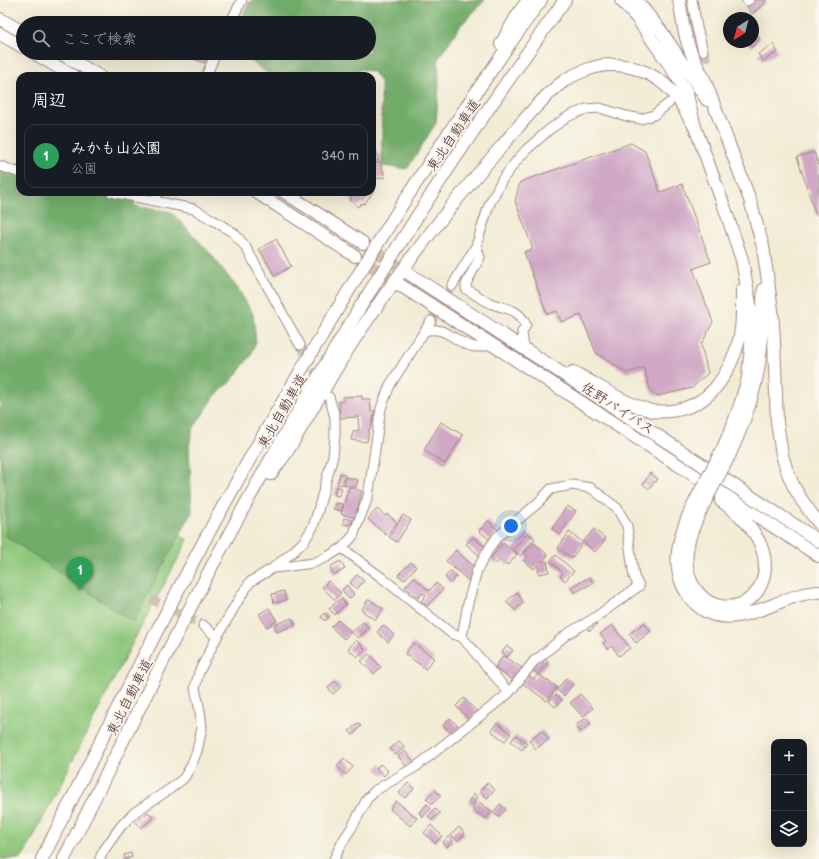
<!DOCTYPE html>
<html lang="ja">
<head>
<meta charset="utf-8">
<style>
	body { margin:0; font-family:"Balsamiq Sans","Klee One",sans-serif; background:#242831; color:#f1f3f6 }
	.controls { position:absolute; right:12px; bottom:12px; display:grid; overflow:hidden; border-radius:8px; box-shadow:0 4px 16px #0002 }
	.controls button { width:36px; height:36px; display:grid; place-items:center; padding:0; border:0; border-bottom:1px solid #363941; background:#171b24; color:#f1f3f6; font:20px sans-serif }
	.compass { position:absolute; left:723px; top:12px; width:36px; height:36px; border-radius:50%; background:#171b24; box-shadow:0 4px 16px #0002; rotate:216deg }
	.you { position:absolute; left:511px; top:526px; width:14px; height:14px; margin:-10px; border:3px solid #fff; border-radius:50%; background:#1a73e8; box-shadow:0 0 0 6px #1a73e833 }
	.badge { display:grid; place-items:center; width:26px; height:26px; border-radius:50%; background:#c8321e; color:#fff; font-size:13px; font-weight:700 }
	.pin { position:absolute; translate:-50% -33px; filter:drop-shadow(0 1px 2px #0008) }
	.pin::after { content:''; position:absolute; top:21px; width:14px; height:12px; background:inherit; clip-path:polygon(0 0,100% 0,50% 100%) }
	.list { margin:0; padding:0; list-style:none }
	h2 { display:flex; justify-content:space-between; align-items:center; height:52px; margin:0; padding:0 16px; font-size:17px }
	h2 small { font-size:13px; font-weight:400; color:#9ea1a6 }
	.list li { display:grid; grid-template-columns:26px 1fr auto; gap:12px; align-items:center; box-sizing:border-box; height:64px; margin:0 8px 8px; padding:0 8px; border:1px solid #363941; border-radius:12px }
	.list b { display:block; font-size:15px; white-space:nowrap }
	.list p { margin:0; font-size:13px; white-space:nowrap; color:#9ea1a6 }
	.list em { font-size:13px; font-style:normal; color:#9ea1a6 }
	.icon { flex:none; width:22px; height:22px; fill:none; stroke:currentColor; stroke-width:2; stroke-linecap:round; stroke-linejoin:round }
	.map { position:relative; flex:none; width:819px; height:859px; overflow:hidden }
	.search { position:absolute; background:#171b24; box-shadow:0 4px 16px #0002; left:16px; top:16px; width:360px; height:44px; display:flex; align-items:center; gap:10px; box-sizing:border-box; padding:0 14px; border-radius:22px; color:#9ea1a6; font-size:15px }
	.panel { position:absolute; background:#171b24; box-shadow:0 4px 16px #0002; left:16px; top:72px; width:360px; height:124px; border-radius:12px }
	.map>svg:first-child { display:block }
</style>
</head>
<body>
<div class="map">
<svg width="819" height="859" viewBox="0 0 819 859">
	<rect width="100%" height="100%" fill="#fbf7ec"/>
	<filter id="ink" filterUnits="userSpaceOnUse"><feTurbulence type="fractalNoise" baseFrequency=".025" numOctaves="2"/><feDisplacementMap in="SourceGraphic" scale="8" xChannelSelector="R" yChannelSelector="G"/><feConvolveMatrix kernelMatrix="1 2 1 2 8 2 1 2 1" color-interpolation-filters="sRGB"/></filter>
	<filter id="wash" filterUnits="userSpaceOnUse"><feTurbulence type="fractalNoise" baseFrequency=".012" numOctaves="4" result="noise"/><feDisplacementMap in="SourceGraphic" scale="16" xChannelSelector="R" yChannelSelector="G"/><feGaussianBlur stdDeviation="0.9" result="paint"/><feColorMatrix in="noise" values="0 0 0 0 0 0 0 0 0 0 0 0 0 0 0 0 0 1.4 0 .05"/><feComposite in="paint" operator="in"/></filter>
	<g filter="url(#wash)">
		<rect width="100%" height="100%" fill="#f2ecd5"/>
		<path fill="#8ec77b" stroke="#6c7353" d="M0 322 137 510 188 540 134 640 31 842 21 859H0Z"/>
		<path fill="#72ac6b" stroke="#5e664b" d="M253 0H485L460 26 438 59 439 84 436 123 407 169 382 166 381 83 373 72 362 69 346 76H271L241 53H369V23H239L249 3Z
			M20 163V192H137L134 206 171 212 210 253 238 289 253 314 256 342 250 357 231 381 215 396 193 429 189 445 192 512 133 622 6 536V493L0 451V167L15 169Z"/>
		<g id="blocks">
			<path fill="#d0a8c6" d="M755 0H765L766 2 752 14 747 7Z
				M753 32 760 38 752 47 747 42H753Z
				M773 44 778 52 763 61 758 54Z
				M196 53H208L204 63 194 59Z
				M372 139 379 160 372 162Z
				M631 143 645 151 660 192 682 184 711 262 693 269 713 322 701 345 708 373 692 388 658 396 651 392 644 368 627 373 596 353 581 315 561 322 557 311 547 314 524 252 533 249 515 201 520 182Z
				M814 152 819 166V214L816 215 797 157Z
				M380 162 385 177 372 180V164Z
				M372 189 374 191 364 204 362 203 358 207 350 200 352 198 350 196 354 192H372Z
				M276 239 291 266 275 276 259 249Z
				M362 396V399H370L371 412 375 411 371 427 369 429 367 442 351 440 353 432 359 430 358 417 340 418 339 401H344L343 397Z
				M441 422 463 435 445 464 424 450Z
				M340 473 345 475 342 485 337 484Z
				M650 473 658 479 656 482 655 481 649 489 643 484Z
				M346 477 358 480 356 487 344 485Z
				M336 486 342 488 340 496 334 495Z
				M349 487 362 491 355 518 341 514Z
				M335 503 343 504 342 511 333 509Z
				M567 506 576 511 560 535 552 529Z
				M377 509 385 516 387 514 397 522 386 535 368 519Z
				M403 515 411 520 397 542 389 537Z
				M344 518 352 520 351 525 343 524Z
				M488 521 498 530 490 540 479 531Z
				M594 529 606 539 595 552 583 542Z
				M569 532 583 542 572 558 558 548Z
				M527 533 535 538 521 556 513 550Z
				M473 537 486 548 481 557 466 544Z
				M503 543 517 554 508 565 500 559 496 564 490 559Z
				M534 543 548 555 542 562 547 561 549 572 539 574 538 565 534 569 524 561 528 557 524 554Z
				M456 550 477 570 471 583 446 561Z
				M556 555 574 571 565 581 560 576 563 573 550 561Z
				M340 561 345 569 334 575 330 567Z
				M411 562 416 567 404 580 398 575Z
				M450 571 457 576 451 583 445 577Z
				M357 575 364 581 357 589 350 583Z
				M414 577 429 591 436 583 443 589 427 606 421 601 426 595 423 593 418 598 405 587Z
				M590 577 593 583 574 593 571 587Z
				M328 581 341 593 335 600 322 587Z
				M347 585 354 594 349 599 342 590Z
				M284 591 286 600 274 603 272 594Z
				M517 592 523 603 515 610 506 602Z
				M341 598 346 604 335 615 329 609Z
				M369 599 383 609 375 620 361 610Z
				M269 608 277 621 267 627 259 614Z
				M324 613 329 617 325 621 321 617Z
				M292 618 295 625 277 632 274 625Z
				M593 619 597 624 590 631 585 627Z
				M338 620 351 632 344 639 331 627Z
				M363 622 369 628 358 638 352 632Z
				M644 623 651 631 636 643 629 634Z
				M383 625 394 635 388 642 377 632Z
				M612 625 630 648 619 656 612 646 607 649 603 643 606 641 600 634Z
				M356 640 365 649 357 657 348 649Z
				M413 643 434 658 426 669 405 654Z
				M507 646 513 650 507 657 502 652Z
				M369 654 381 667 374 674 361 661Z
				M503 656 522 668 514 681 495 668Z
				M541 656 548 662 538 674 531 669Z
				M538 674 557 687 547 701 522 683 528 675 534 679Z
				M566 678 573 684 564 696 557 690Z
				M335 681 341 687 333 694 328 688Z
				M580 694 593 708 583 717 570 703Z
				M556 695 562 700 555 707 549 701Z
				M464 698 478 713 470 721 456 706Z
				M450 718 460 728 453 735 443 725Z
				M586 718 591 724 580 732 576 725Z
				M358 723 361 726 353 735 349 731Z
				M497 723 511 734 505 741 491 731Z
				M542 730 549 739 536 749 529 740Z
				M516 735 527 743 522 750 511 741Z
				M399 741 405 747 396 755 390 749Z
				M405 751 415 763 408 768 398 756Z
				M344 758 353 767 346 775 337 766Z
				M380 764 388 771 384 776 376 769Z
				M408 783 414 789 405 798 399 793Z
				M487 783 495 790 487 798 480 791Z
				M435 790 441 796 432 804 426 798Z
				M474 794 478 797 472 805 468 802Z
				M396 801 417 818 410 826 390 809Z
				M477 801 492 811 486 819 472 809Z
				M427 804 431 808 423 817 419 813Z
				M500 804 506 809 499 817 493 813Z
				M435 808 440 813 432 820 428 816Z
				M148 812 153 818 141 828 136 822Z
				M431 825 442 836 435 843 424 833Z
				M459 827 465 834 457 841 451 835Z
				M449 836 453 841 447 847 443 842Z
				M131 853 132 857 125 859 124 855Z"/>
		</g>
	</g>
	<g filter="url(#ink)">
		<use href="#blocks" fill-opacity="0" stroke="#9e8680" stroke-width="1"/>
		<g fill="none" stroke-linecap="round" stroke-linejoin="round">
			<path stroke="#d0c3b3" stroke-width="9" stroke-dasharray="9 4.5" stroke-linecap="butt" d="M680 92 705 63 706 58 703 51
				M431 321 452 286
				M300 345 321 382
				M151 599 203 625"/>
			<path stroke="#d0c3b3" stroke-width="12" stroke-dasharray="12 6" stroke-linecap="butt" d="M363 243 408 273
				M355 256 400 285"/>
			<g stroke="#9e8680" stroke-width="11">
				<path id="minor" d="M692 0 697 28 703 51
					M747 1 749 0
					M230 23 242 0
					M206 76 216 53
					M0 166 20 173
					M111 192 194 209 213 220 234 233 245 246 249 253 300 345
					M154 201 158 192
					M476 246 480 257 466 284V289C473 293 480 298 488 302 502 309 519 307 526 325L522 332 524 349
					M452 286 476 246 489 205 502 180 514 164 526 150 550 129 569 116 586 109 600 108 626 116 641 119 654 115 669 103
					M425 331C447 324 458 347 477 347 482 347 488 345 493 344
					M342 548 381 577 452 634 462 637 509 693
					M273 568 283 567 313 563 327 557 342 548 353 536 368 497 381 408 390 385 431 321
					M203 625 217 637
					M100 859 102 853 121 826 135 812 170 789 184 778 191 766 197 751 202 728 200 711 195 688 199 672 217 637 239 599 250 582 273 568 294 551 304 541 313 527 317 514 333 456 335 435V417L329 397
					M334 859 343 841 352 827 367 799 376 790 417 766 509 693 534 661 541 656 567 634 593 619 639 586 634 577 627 526 617 508 591 488 572 485 551 489 538 503 497 537 490 547 477 570 473 585 468 603 462 637"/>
			</g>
			<g stroke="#9e8680" stroke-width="14">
				<path id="highway" d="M621 0 637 18 655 44 669 64 686 91 695 127 725 209 742 260 751 309 752 332 750 357 748 378 741 402 732 428 722 450
					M636 0 661 31 707 100
					M679 0C682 15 683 30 688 44 692 57 699 69 705 81L750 200 763 247 772 310 774 341 777 422 782 455 787 471 794 487 801 499 813 516 819 523
					M0 19 23 32
					M0 34 23 47
					M501 44 518 14 528 0
					M34 53 73 76
					M60 53 99 76
					M256 192 355 256
					M284 192 363 243
					M408 273 819 541
					M400 285 819 556
					M573 372C599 385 623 404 652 411 661 412 668 412 677 410 708 404 724 381 735 353 737 347 739 341 740 336 743 320 742 305 742 290
					M729 456C745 421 758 386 761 347 762 328 762 308 764 289
					M271 474C276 466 283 458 288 450 300 430 311 410 323 391 337 366 352 342 368 319 409 259 453 202 501 147 519 126 542 97 564 81 576 73 596 65 610 65 636 64 662 77 678 99 684 108 689 118 695 127
					M698 496C680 529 664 572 695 603 706 615 722 618 737 616 766 612 790 593 819 592
					M706 500C693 525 679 553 691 581 695 590 701 597 709 602 719 607 731 608 741 604 752 599 760 590 763 579 772 547 747 518 721 501
					M42 859C95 753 147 647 203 543 242 471 283 400 325 330 392 217 464 106 541 0
					M64 859C116 756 166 652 220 551 323 360 438 175 565 0"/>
			</g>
			<use href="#minor" stroke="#fff" stroke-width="9"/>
			<use href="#highway" stroke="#fff" stroke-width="12"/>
			<g stroke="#9e8680" stroke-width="14" stroke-linecap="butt">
				<path id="highway-bridge" d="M698 496 722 450
					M706 500 729 456"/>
			</g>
			<use href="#highway-bridge" stroke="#fff" stroke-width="12"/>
		</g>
	</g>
	<g text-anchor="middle" stroke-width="4" stroke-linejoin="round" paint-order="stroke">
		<g font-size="14" fill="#4a1f2b" stroke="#fbf7ec">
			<text transform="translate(453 135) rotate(-56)" y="5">東北自動車道</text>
			<text transform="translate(618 408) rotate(33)" y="5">佐野バイパス</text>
			<text transform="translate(282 411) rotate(-60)" y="5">東北自動車道</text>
			<text transform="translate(129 697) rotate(-63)" y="5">東北自動車道</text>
		</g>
	</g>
</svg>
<div class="controls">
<button>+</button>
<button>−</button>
<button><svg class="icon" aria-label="layers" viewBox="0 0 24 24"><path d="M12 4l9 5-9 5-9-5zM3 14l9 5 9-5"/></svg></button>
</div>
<svg class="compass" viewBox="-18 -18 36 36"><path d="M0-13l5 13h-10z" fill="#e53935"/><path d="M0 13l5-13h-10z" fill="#9ea1a6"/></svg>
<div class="you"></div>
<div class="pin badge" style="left:80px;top:590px;background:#2e9e5b">1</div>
<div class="search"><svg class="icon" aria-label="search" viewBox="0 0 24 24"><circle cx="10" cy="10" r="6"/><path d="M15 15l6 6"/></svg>ここで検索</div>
<section class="panel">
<h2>周辺<small></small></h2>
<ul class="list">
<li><span class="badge" style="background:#2e9e5b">1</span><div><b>みかも山公園</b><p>公園</p></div><em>340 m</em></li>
</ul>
</section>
</div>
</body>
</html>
